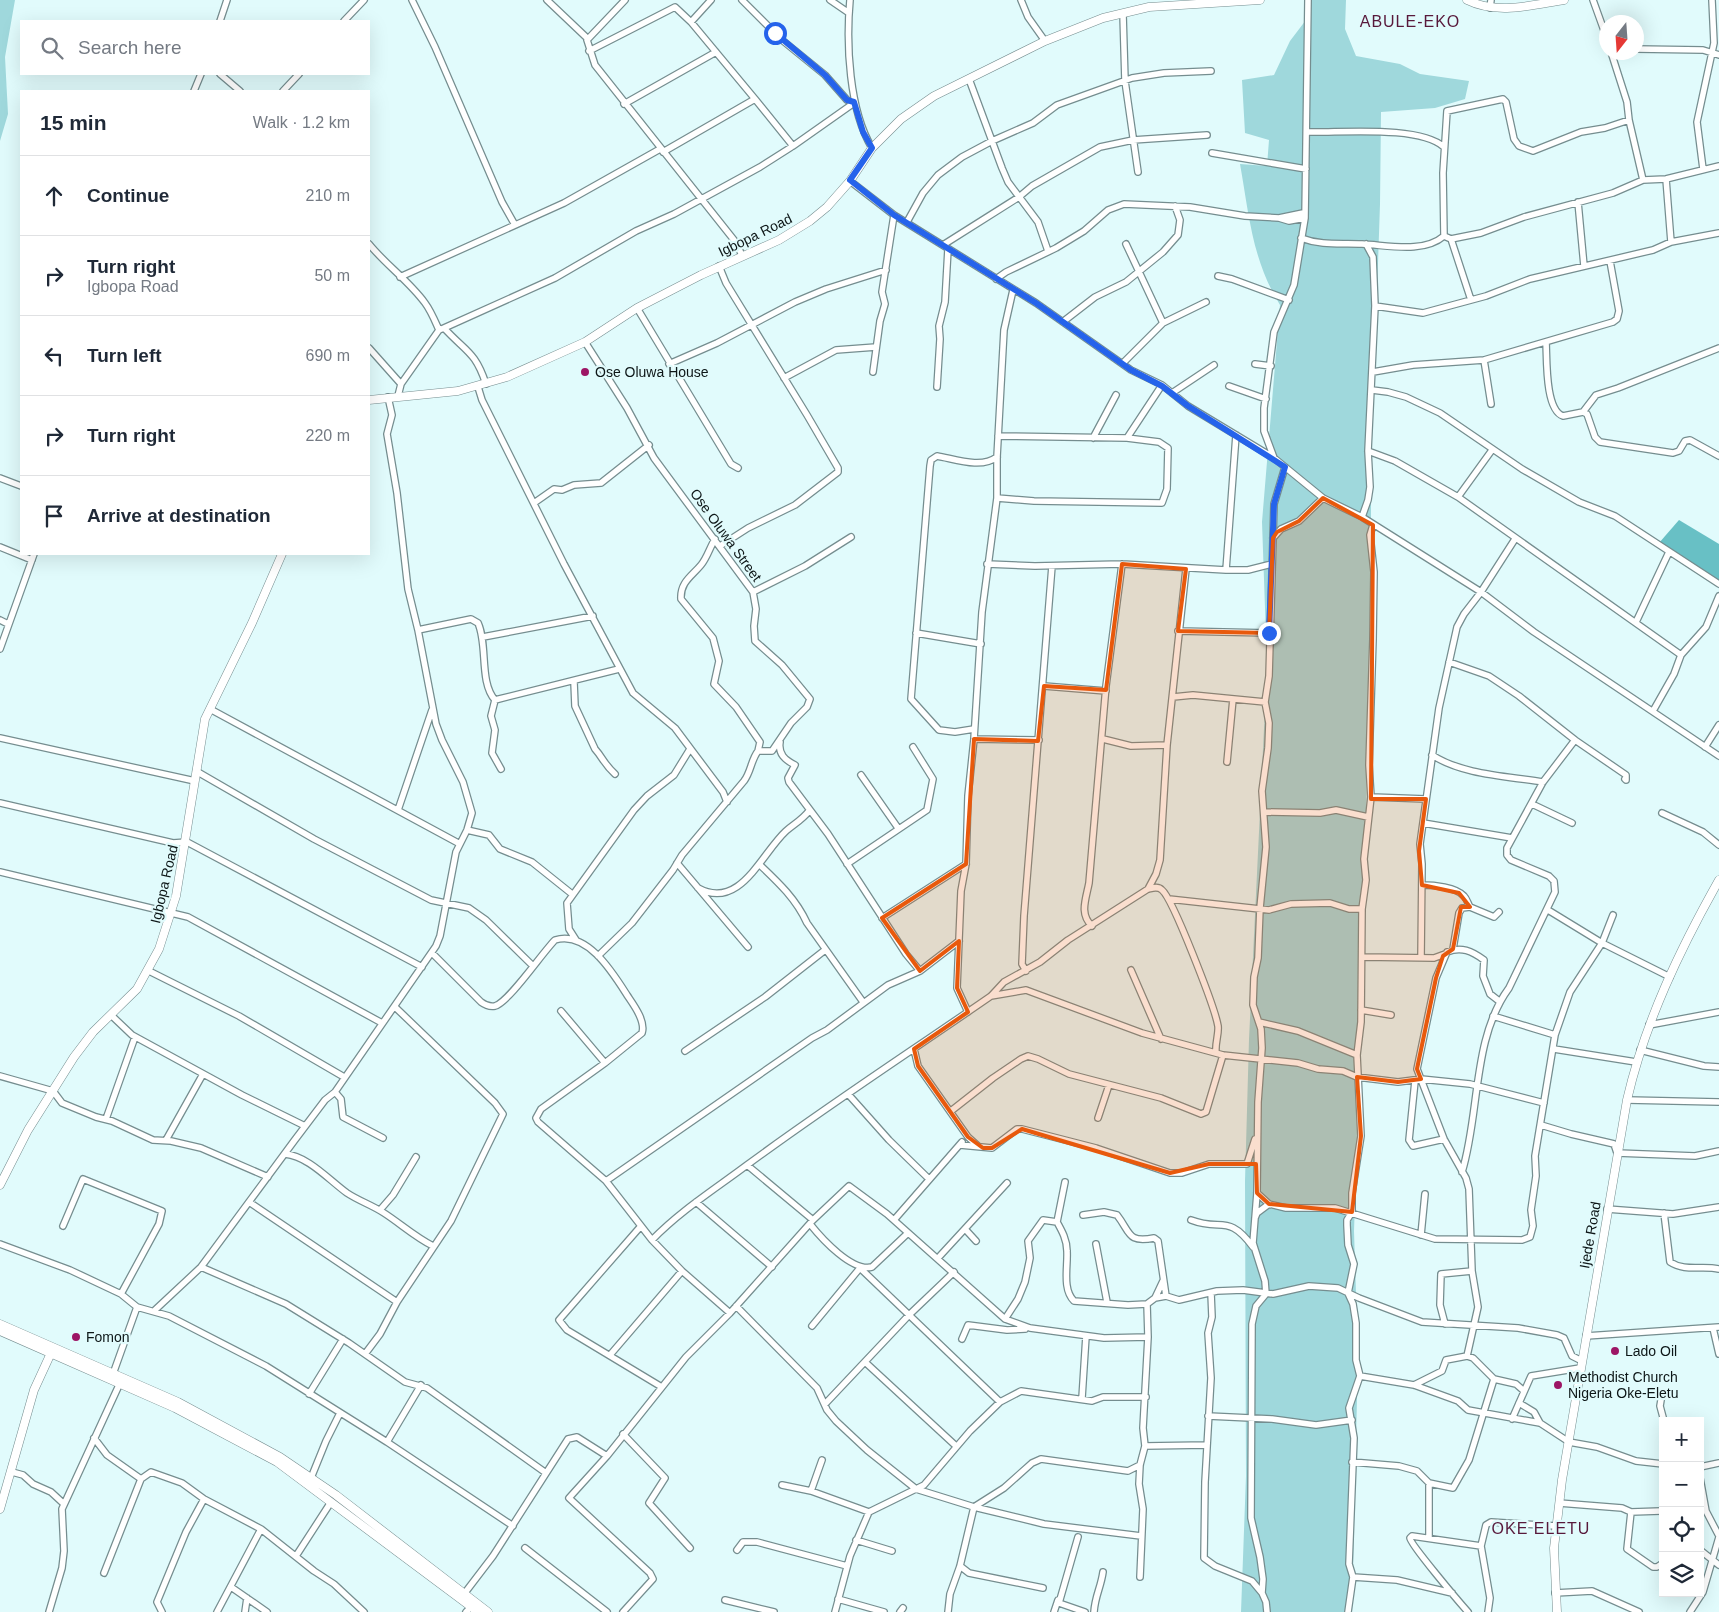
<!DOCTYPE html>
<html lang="en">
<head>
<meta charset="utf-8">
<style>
	body { margin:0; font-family:Arial,sans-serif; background:#f6f6f7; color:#1f2937 }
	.controls { position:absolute; right:15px; bottom:15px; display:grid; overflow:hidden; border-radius:0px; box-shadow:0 5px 20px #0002 }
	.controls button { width:45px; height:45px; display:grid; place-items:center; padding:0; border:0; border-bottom:1px solid #e0e1e3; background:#fff; color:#1f2937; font:25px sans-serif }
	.compass { position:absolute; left:1599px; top:15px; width:45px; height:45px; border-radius:50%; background:#fff; box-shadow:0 5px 20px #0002; rotate:197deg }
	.stop { position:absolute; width:15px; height:15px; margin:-11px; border:4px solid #2563eb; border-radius:50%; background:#fff }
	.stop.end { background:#2563eb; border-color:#fff; box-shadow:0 1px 5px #0008 }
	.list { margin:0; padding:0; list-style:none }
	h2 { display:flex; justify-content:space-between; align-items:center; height:65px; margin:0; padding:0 20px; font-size:21px }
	h2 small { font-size:16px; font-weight:400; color:#747a83 }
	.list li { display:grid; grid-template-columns:32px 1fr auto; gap:15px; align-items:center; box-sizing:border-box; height:80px; padding:0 20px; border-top:1px solid #e0e1e3 }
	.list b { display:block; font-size:19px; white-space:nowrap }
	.list p { margin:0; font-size:16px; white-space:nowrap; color:#747a83 }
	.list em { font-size:16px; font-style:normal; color:#747a83 }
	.icon { flex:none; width:28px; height:28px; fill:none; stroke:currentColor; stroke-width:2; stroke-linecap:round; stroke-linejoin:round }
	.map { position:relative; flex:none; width:1719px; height:1612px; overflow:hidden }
	.search { position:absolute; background:#fff; box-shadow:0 5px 20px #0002; left:20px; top:20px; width:350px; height:55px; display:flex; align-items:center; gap:12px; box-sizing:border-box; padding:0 18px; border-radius:0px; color:#747a83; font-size:19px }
	.panel { position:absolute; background:#fff; box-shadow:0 5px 20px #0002; left:20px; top:90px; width:350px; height:465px; border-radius:0px }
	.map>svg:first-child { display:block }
</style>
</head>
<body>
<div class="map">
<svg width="1719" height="1612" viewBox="0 0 1719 1612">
	<rect width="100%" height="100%" fill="#e1fbfc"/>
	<path fill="#9fd8dc" d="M0 0H15L5 57 8 114 0 141Z
		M1306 0H1346L1345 29 1356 56 1400 64 1420 74 1469 81 1465 99 1435 108 1381 112 1380 204 1371 470V558L1364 937 1354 1231 1358 1356 1352 1612H1241L1246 1476 1245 1181 1249 1039 1267 666 1262 522 1280 305C1252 260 1249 214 1240 164L1267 166 1269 140 1245 133 1242 80 1274 75 1290 41 1309 16Z"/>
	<path fill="#68c0c5" d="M1679 520 1719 544V583L1659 543Z"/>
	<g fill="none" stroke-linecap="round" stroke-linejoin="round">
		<g stroke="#758d8f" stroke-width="8">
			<path id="street" d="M412 0 435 47 502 202 515 225
				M547 0 587 38
				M625 0 587 40 595 65 734 240 742 255
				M711 0 691 22 755 99
				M742 0 782 40 825 75 847 100 854 103
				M830 0 849 13
				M850 0C846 44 849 110 872 148
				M1021 0 1028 17 1045 41
				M1593 0 1606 36
				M1490 8 1491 0
				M1123 14 1125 81 1138 172
				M220 21 227 0
				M344 21 364 0
				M1636 49 1703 50 1719 55
				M589 51 675 7 691 22
				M1611 52 1627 102 1629 120 1643 180
				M220 74 240 91
				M969 79 1002 168 1008 182 1038 222 1048 251
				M194 91 201 74
				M283 91 299 74
				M624 104 716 52
				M1307 132C1341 133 1419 125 1444 147
				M663 152 755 99 793 146 854 103
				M1212 153 1306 169
				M1703 169 1697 122 1714 43 1712 0
				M1666 179 1671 242
				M850 181 894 215 1036 303 1131 370 1162 385 1188 406 1274 458 1323 498 1362 517 1481 592 1534 632 1719 756
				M1578 202 1584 266
				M1279 218 1289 221 1305 218
				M907 222 923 193 938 175 962 157 992 141 1033 123 1057 105 1132 78 1164 73 1211 71
				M1444 236 1443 173 1447 111 1503 99 1506 102 1514 139 1519 146 1533 151 1581 132 1605 128 1629 120
				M1444 236 1451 239 1481 233 1524 217 1613 193 1643 180 1666 179 1719 166
				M1301 238C1322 246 1340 243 1362 244 1387 245 1423 254 1444 236
				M1451 239 1471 300
				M369 244C386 265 409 281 425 303 431 311 435 321 439 330L444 328C466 352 475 351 486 384
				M943 245 1019 197 1032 186 1100 147 1133 140 1207 135
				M719 266 726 283 807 415 838 468V472L795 505 748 528 720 546
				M1218 276 1232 279 1289 300
				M400 277 564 203 660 149
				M996 279 1006 272 1056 248 1084 231 1108 210 1124 204 1190 207 1245 216 1279 218 1303 213
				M1375 306 1423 313 1486 296 1530 279 1653 250 1671 242 1719 233
				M637 308 731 464 738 468
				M1064 321 1095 297 1126 282 1163 252 1178 235 1180 220 1175 206
				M1163 323 1206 302
				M444 328 555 278 636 231 674 214 760 167 793 146
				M585 342 627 408 654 458 753 592 756 609 754 626 755 641 782 665 810 699 807 707 791 723 772 751H758C751 760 751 772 744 781L682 855 673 870 632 923 598 956
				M1546 342C1547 359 1545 410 1563 416L1583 412 1596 395 1618 388 1719 348
				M369 348 401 384
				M1484 360 1491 404
				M1123 363 1163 323 1126 244
				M669 364 717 343 795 302 826 289 886 270
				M1255 364 1271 366
				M873 372 880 321 885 304 882 292 894 215
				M1373 372 1413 365 1484 360 1613 322 1617 319 1619 311 1610 261
				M784 378 836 350 876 347
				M1229 386 1266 399
				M478 387 482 400 564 564 633 693 675 728 723 792 727 802
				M937 387 940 339 939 326 945 302 948 249
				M1372 390 1388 392 1406 397 1440 413 1522 469 1579 502 1615 516 1719 584
				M1172 393 1214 365
				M398 396 401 384 439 330
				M1583 412 1587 414 1595 437 1600 442 1673 453 1679 451 1685 441 1690 440 1719 456
				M998 436 1127 438 1162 385
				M1093 438 1116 395
				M1368 451 1395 461 1458 497 1681 655
				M1274 458 1264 431V408L1274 332 1294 285 1305 218 1308 0
				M0 478 21 486
				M1458 497 1492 450
				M997 498 1034 501 1162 503 1167 489 1168 448 1159 442 1127 438
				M534 503 554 489 562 490 574 485 601 483 649 445
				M1362 517 1368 500 1370 487 1368 451 1375 306 1373 257 1366 244
				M1273 538 1281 529 1299 521 1323 498
				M715 539C710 547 707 558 701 565 692 576 680 582 681 599L713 638 719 661 714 684 736 707 760 742 758 751
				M0 547 32 560
				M987 564 1035 566 1122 564 1226 570 1236 435
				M1226 570H1248L1272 564
				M753 592 805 566 851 537
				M0 620 8 624
				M1636 622 1669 552
				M418 630 471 619 478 623C488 645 479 682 495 700L491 716 495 730 492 753 501 769
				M1178 631 1269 633
				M916 633 981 644
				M483 637 593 616
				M0 649 34 554
				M1449 662 1489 676 1519 696 1575 740 1543 782 1507 848V855L1511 860 1549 876 1554 881 1555 892 1509 988C1472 1038 1480 1114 1462 1172
				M574 682 575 706 595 749C603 758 604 764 615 774
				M1044 686 1106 691
				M1173 697 1193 695 1265 702
				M495 700 619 669
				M210 709 460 844
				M1653 711 1674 674 1681 655 1706 627 1719 596
				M974 729 955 732 939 730 911 699 930 466 931 460 937 456C955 459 981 469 997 457
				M0 738 195 781
				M974 739 1039 740
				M1103 739 1131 746 1167 745
				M1575 740 1626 775V780L1625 779
				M780 742C778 754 785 760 795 765L788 778 789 782 828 834 906 954 920 971
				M1705 747 1719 725
				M1432 755C1463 775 1507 776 1543 782
				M1227 762 1233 699
				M196 771 314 839 431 900 469 908 486 920 532 965
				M861 775 898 828
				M1371 797 1426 799
				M0 803 173 843 187 842 422 967
				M1532 804 1572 823
				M398 810 432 710
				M1265 812 1320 813 1336 810 1368 817
				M1662 813 1703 832 1719 845
				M1423 823 1512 838
				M467 830 489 835 500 849 532 862 572 894
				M677 863 748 947
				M847 864 927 810 933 779 913 747
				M760 865C779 883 796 899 807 923L863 1002
				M0 872 188 917 382 1023
				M1422 885C1434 885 1456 887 1464 896 1467 899 1468 904 1470 907L1494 917 1499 912
				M698 888C740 911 761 854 786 831 794 824 802 820 809 811
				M1148 889 1156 874 1160 860 1167 745 1186 569
				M1169 899 1269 910 1291 904 1330 903 1349 909H1362
				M1548 910 1602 943 1670 977
				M882 918 966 864
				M1092 926C1079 914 1086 899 1089 883L1106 686 1122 564
				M576 940 569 929 567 903 634 810 647 796 674 775 690 749
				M1453 949 1459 913 1462 908 1470 907
				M432 953 481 1002C485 1005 490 1007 495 1006 509 1002 542 953 555 940 587 930 613 973 627 995 633 1004 646 1021 642 1033L605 1063 541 1109 536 1118 538 1122 606 1181 652 1240 682 1271 730 1313
				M1362 957 1434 958 1445 954
				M1421 958 1422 864 1420 844 1439 708 1457 627 1464 614 1481 592 1515 539
				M1131 970 1161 1039
				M149 971 239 1016 344 1077
				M1026 971 1022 964 1024 916 1052 566
				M991 996 1026 990 1142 1033 1223 1055 1298 1063 1318 1069 1343 1071 1357 1077 1398 1082 1421 1079 1470 1084 1544 1103
				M1361 1010 1391 1015
				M561 1011 605 1063
				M968 1012 957 988 961 891 966 864 968 796 974 739 982 612 997 498V457L1004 330 1013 290
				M111 1015 132 1035 242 1095 305 1126
				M1493 1016 1555 1035
				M1259 1022 1298 1031 1357 1055
				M1649 1025 1719 1012
				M914 1049 918 1066 968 1137 978 1146
				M1554 1049 1636 1062
				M1640 1050 1704 1066 1719 1067
				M685 1051 765 997 825 950
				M0 1076 53 1091 62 1103 96 1117 112 1121 153 1140 171 1141 201 1148 268 1177
				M1415 1081 1409 1140 1413 1146 1444 1139
				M335 1092 341 1099 343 1117 383 1138
				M848 1094 889 1140 929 1179
				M1627 1100 1719 1102
				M951 1111 993 1078 1021 1059 1028 1056 1038 1059 1069 1074 1161 1098 1201 1114 1206 1112 1223 1055
				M1098 1118 1109 1085
				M106 1119 135 1037
				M1541 1125 1571 1134 1610 1143 1614 1144 1617 1153 1695 1156 1719 1151
				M166 1140 203 1074
				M960 1145 992 1148 1017 1129H1022L1096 1148 1170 1173H1182L1209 1164H1247L1255 1139
				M285 1154C308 1156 329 1180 347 1193 359 1201 372 1205 384 1213 401 1224 415 1237 433 1246
				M747 1165 813 1220
				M606 1181 812 1038 827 1030 888 985 920 971 959 941
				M1065 1182 1057 1222C1062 1231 1067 1240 1067 1251 1068 1267 1062 1289 1074 1301L1128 1305 1147 1304 1155 1298 1166 1296 1179 1300 1217 1291 1243 1290 1273 1294 1309 1286 1338 1288 1359 1298 1422 1322 1518 1328 1557 1335 1564 1338 1572 1356 1582 1361
				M1257 1193 1269 1204
				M249 1202 397 1302
				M696 1202 772 1267
				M1607 1209 1673 1214 1719 1207
				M380 1210 393 1195 416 1157
				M1664 1213 1670 1262C1685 1272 1703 1265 1719 1269
				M1083 1215 1104 1212 1117 1215C1131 1233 1127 1243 1154 1238L1158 1241 1166 1296
				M1255 1218 1257 1213 1269 1204 1286 1208H1335L1435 1239 1522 1240 1530 1237 1533 1226 1531 1210 1536 1176 1535 1156 1555 1035 1570 992 1602 943 1613 915
				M894 1220 962 1142
				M1191 1220C1222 1232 1228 1213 1253 1247
				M810 1224C822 1239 852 1272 872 1267L908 1233
				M63 1226 83 1179 162 1211 159 1224 121 1294
				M641 1226 559 1320 567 1330 660 1386
				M965 1229 976 1241
				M1421 1235 1425 1194
				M652 1240C680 1211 715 1189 747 1165 827 1106 910 1052 991 996L1004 982 1040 962 1068 940 1148 889C1153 888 1158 886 1162 890 1173 899 1215 1008 1218 1026 1219 1034 1215 1043 1216 1052
				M0 1244 70 1270 121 1294 137 1307 169 1316 266 1366 387 1442 513 1526
				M1096 1244 1107 1302
				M938 1258 1007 1183
				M201 1267 286 1304 349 1343 405 1382 427 1388 546 1473
				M1211 1293 1212 1317 1208 1333 1211 1378 1205 1482 1204 1558 1215 1566 1252 1581 1262 1593
				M1155 1298 1163 1281
				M736 1306 817 1388 827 1410 836 1421 867 1450 916 1489 974 1507 1044 1524 1141 1536
				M155 1310 201 1267 294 1141 325 1100 335 1092 436 946 440 936 456 852 467 830 472 813 463 782 442 740 436 724 418 630 408 589 397 493 387 434 392 415 388 397
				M1005 1319 1018 1299 1025 1282 1030 1258 1028 1241 1043 1220 1057 1222
				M1445 1324 1440 1305 1441 1274 1472 1271
				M812 1326 860 1268 1000 1402
				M1713 1328 1719 1354
				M1586 1336 1719 1327
				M962 1339 968 1325 1007 1330 1025 1329
				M365 1354 380 1334 397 1302 451 1221 503 1114 495 1103 395 1007
				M610 1355 682 1271
				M1467 1356 1478 1307 1472 1271 1469 1189 1466 1178 1444 1139 1417 1069 1436 978 1447 952C1461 946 1472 951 1484 960L1483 976 1490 994 1499 1001
				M865 1362 956 1446
				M113 1374 137 1307
				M1360 1376 1414 1385 1458 1401 1468 1410 1540 1423 1569 1442 1597 1447 1636 1461 1663 1464
				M1414 1385 1442 1371 1446 1360 1467 1356 1473 1358 1494 1379 1516 1384 1524 1391
				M309 1394 343 1339
				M1662 1394 1660 1406 1664 1421
				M1082 1398 1086 1336
				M1519 1403 1534 1412 1540 1423
				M825 1404 910 1314 954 1272
				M1208 1416 1272 1419 1316 1425 1352 1420
				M1512 1419 1531 1376 1580 1368
				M623 1434 665 1478 649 1503 690 1548
				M94 1438 107 1455 141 1479 104 1573
				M387 1442 421 1385
				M1145 1446 1207 1445
				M822 1460 811 1491 869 1512
				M1352 1462 1399 1466 1417 1471 1429 1483 1453 1488 1469 1460 1494 1379
				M1700 1467 1719 1463
				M12 1472 23 1475 33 1484 51 1492 64 1504
				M311 1478 326 1441 340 1413
				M1700 1478 1706 1511 1719 1536
				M141 1479 151 1472 182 1483 204 1499 261 1529 314 1571 334 1584 364 1612
				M1429 1483V1537
				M782 1485 811 1491
				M1559 1503 1622 1508 1631 1512 1661 1511
				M1631 1512 1627 1549 1653 1567H1657L1663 1563
				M1078 1537 1059 1603 1085 1612
				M856 1540 892 1551
				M525 1548 607 1612
				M737 1550 743 1542H757L847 1566
				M1700 1550 1719 1565
				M296 1556 331 1502
				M960 1566 969 1573 1043 1588
				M1140 1577 1143 1509 1139 1484 1140 1465 1145 1446 1143 1428 1148 1337 1147 1304
				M1353 1577 1397 1580 1452 1593
				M231 1587 267 1612
				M1555 1593 1592 1591 1639 1612
				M464 1594 493 1556 568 1439 577 1437 607 1456
				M838 1599 884 1612
				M725 1600 774 1612
				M49 1612 62 1568 64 1551 62 1509 120 1383
				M162 1612 157 1602 186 1532 204 1499
				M217 1612 261 1529
				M245 1612 247 1598
				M466 1612 471 1607
				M623 1612 653 1579 650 1573 569 1498 607 1456 686 1357 730 1313 813 1220 849 1186 887 1214 1005 1319 1030 1328 1104 1338 1148 1337
				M835 1612 850 1556 869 1512 924 1485 970 1431 1000 1402 1021 1391 1092 1401 1103 1397H1146
				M900 1612 903 1608
				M948 1612 950 1594 960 1566 974 1507 1004 1488 1032 1463 1041 1459 1128 1471 1140 1465
				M1054 1612 1058 1600
				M1094 1612C1095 1596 1101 1587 1103 1572
				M1267 1612 1266 1602 1262 1593 1263 1579 1260 1557 1251 1518 1252 1324 1256 1306 1266 1294 1265 1281 1253 1243 1257 1193 1258 1102 1262 1048 1261 1029 1253 1005 1254 977 1258 958 1260 908 1266 847 1262 791 1268 748 1269 723 1265 702 1269 676 1274 504 1285 467
				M1348 1612 1353 1577 1349 1564 1354 1438 1349 1408 1360 1376 1356 1360V1323L1353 1304 1348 1293 1354 1264 1348 1245 1347 1225V1220L1352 1212V1193L1361 1136 1357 1055 1361 1022 1362 909 1366 880 1364 859 1371 797 1369 765 1373 639 1374 572 1370 535 1373 525
				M1468 1612C1460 1603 1410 1544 1410 1538L1412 1536 1481 1546
				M1488 1612 1490 1598 1481 1546 1486 1525 1491 1522 1556 1526
				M1690 1612 1703 1592 1719 1537"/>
		</g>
		<g stroke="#758d8f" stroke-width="9">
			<path id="secondary" d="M1467 0C1497 15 1532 5 1564 0
				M369 400 458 391 507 377 585 342 637 308 701 275 779 240 810 221 827 207 850 181 872 148 901 119 934 96 1045 41 1103 18 1149 7 1260 0
				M0 1185 28 1130 74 1057 93 1032 137 989 159 949 176 896 205 719 252 623 282 554
				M0 1324 178 1402 280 1457 336 1495 488 1612
				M0 1331 175 1408 277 1462 478 1612
				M0 1509 34 1390 51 1353
				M1557 1612 1554 1548 1562 1480 1627 1100C1645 1022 1680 949 1719 880"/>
		</g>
		<use href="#street" stroke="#fff" stroke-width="5.5"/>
		<use href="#secondary" stroke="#fff" stroke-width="8"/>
	</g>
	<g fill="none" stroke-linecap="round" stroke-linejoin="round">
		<path stroke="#2563eb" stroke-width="6" d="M775 33 825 75 847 100 854 102 863 132 872 148 850 180 894 215 1036 303 1131 370 1162 386 1188 406 1285 467 1274 504 1269 633"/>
	</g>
	<path fill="#e8590c" fill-opacity="0.2" stroke="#e8590c" stroke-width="4" stroke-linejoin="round" d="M1323 498 1373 525 1371 799H1426L1419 851 1422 885 1459 893 1470 907H1461L1453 949 1443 956 1436 978 1417 1069 1421 1079 1398 1082 1357 1077 1361 1136 1352 1212 1269 1204 1257 1193 1256 1164H1209L1170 1173 1022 1129 992 1148H983L968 1137 918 1066 914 1049 968 1012 957 988 959 941 920 971 882 918 966 864 974 739 1038 741 1044 686 1106 690 1122 564 1186 569 1178 631 1269 633 1273 538 1277 532 1299 521Z"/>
	<g fill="#9d1565" stroke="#e1fbfc" stroke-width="2">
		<circle cx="585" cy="372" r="5"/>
		<circle cx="76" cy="1337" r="5"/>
		<circle cx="1615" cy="1351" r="5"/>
		<circle cx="1558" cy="1385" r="5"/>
	</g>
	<g text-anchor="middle" stroke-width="4.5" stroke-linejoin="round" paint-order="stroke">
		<g font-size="14" fill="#0d1617" stroke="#e1fbfc">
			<text transform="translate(755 235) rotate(-26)" y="5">Igbopa Road</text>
			<text transform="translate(726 535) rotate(54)" y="5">Ose Oluwa Street</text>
			<text transform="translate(164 884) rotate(-77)" y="5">Igbopa Road</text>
			<text transform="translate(1590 1235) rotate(-80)" y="5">Ijede Road</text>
		</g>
		<g font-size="14" fill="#0d1617" stroke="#e1fbfc" text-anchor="start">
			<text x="595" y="377">Ose Oluwa House</text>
			<text x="86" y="1342">Fomon</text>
			<text x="1625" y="1356">Lado Oil</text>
			<text x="1568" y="1382">Methodist Church<tspan x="1568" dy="16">Nigeria Oke-Eletu</tspan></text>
		</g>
		<g font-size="16" letter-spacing="1" fill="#58193b" stroke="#e1fbfc">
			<text x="1410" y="27">ABULE-EKO</text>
			<text x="1541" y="1534">OKE ELETU</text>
		</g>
	</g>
</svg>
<div class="controls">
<button>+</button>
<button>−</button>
<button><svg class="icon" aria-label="locate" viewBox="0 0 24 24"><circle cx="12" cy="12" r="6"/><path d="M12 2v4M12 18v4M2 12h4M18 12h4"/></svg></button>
<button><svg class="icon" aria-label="layers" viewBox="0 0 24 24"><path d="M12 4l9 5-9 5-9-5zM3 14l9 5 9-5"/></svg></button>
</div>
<svg class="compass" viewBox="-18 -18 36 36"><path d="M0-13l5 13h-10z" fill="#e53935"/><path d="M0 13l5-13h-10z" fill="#747a83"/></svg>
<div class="stop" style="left:775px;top:33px"></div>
<div class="stop end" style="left:1269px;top:633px"></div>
<div class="search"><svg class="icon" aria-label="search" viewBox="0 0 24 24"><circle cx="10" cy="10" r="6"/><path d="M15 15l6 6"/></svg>Search here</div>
<section class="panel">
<h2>15 min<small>Walk · 1.2 km</small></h2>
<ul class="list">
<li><svg class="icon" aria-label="ahead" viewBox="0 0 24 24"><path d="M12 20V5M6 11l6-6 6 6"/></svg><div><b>Continue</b></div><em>210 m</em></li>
<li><svg class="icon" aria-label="right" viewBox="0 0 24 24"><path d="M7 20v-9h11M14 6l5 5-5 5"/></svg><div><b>Turn right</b><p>Igbopa Road</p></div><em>50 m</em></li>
<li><svg class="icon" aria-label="left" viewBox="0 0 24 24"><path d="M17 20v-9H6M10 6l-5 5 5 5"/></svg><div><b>Turn left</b></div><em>690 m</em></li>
<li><svg class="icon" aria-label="right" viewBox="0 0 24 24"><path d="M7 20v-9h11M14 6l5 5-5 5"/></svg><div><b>Turn right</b></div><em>220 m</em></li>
<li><svg class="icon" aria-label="arrive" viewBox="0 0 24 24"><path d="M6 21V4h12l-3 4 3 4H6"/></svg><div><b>Arrive at destination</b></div></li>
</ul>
</section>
</div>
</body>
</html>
